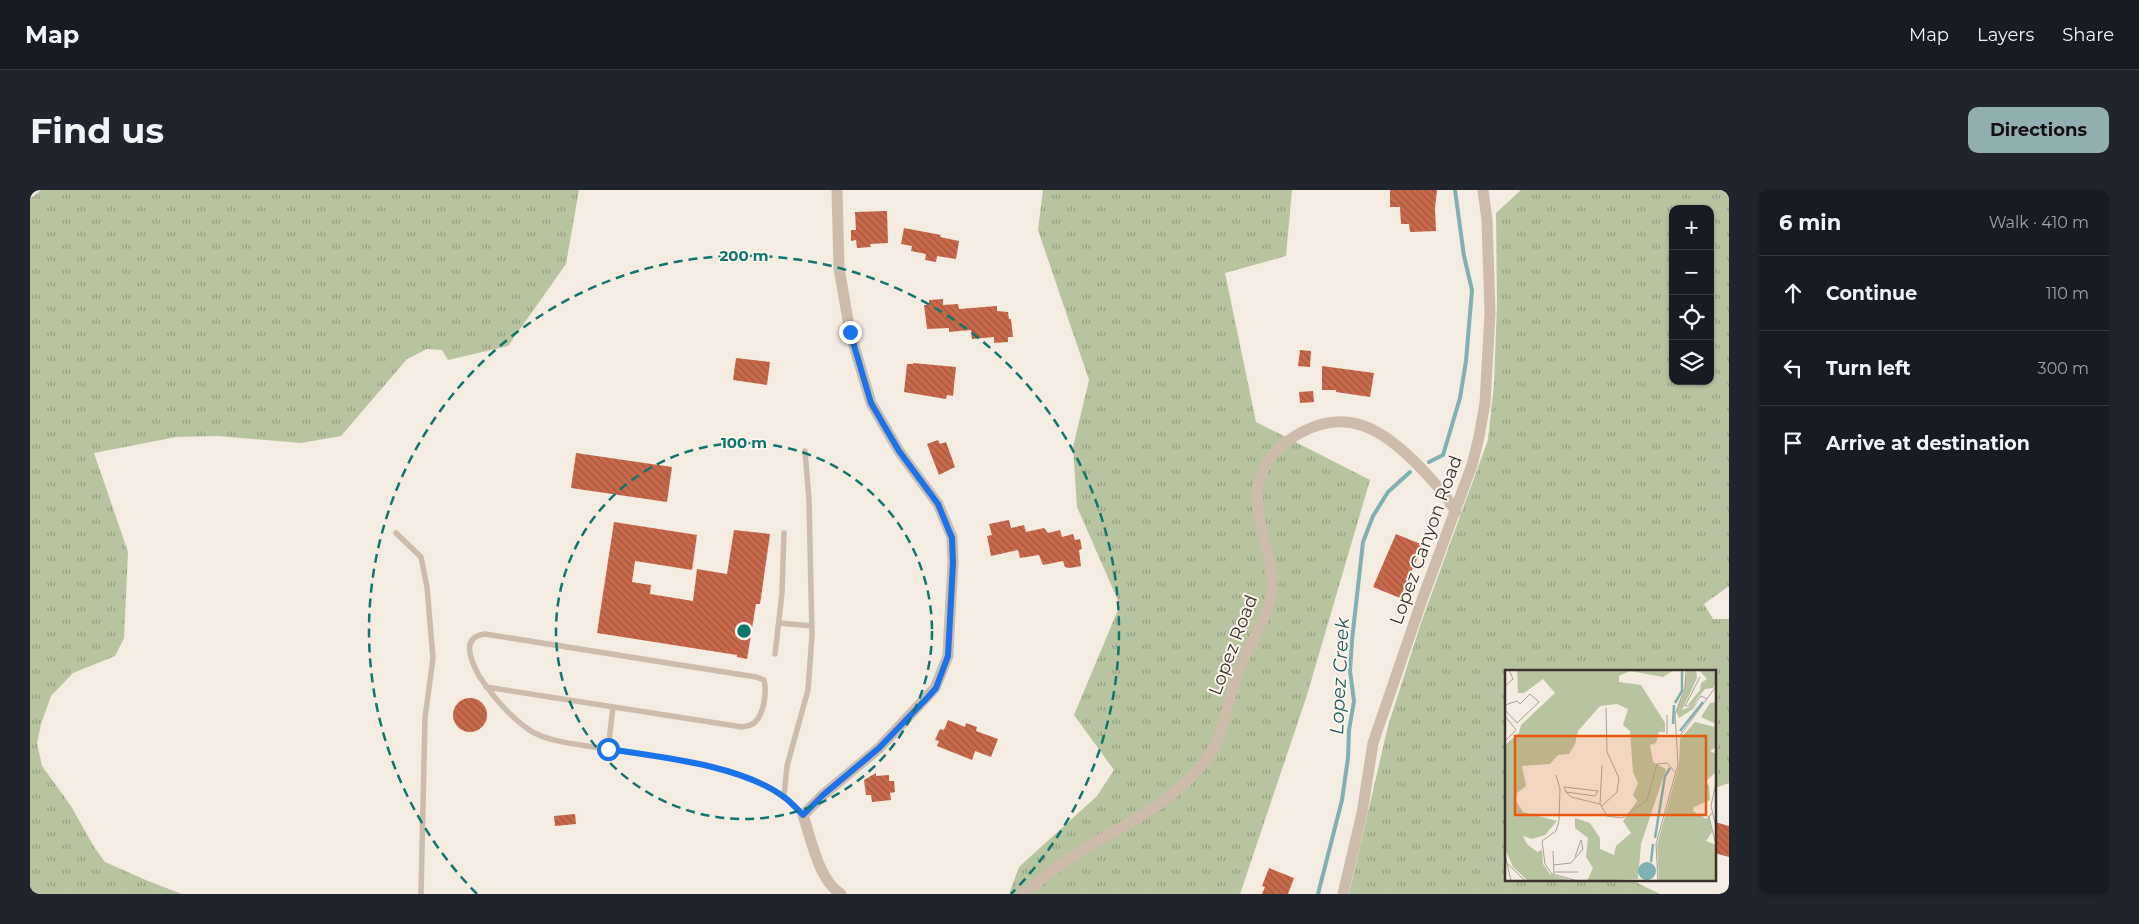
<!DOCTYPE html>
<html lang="en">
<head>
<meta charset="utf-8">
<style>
	body { margin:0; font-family:Montserrat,sans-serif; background:#20242c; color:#f1f3f6 }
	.controls { position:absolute; right:15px; top:15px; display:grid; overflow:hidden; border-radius:10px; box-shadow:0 1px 4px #0004 }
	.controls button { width:45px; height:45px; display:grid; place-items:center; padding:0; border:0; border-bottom:1px solid #363941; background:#171b24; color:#f1f3f6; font:25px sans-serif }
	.stop { position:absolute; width:15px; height:15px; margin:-11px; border:4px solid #1a73e8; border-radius:50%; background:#fff }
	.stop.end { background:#1a73e8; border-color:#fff; box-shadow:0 1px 5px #0008 }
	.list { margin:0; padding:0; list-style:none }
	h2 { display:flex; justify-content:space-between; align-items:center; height:65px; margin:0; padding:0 20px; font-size:21px }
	h2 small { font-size:16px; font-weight:400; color:#9ea1a6 }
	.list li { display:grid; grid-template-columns:32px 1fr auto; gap:15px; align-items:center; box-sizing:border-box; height:75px; padding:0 20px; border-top:1px solid #363941 }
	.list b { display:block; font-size:19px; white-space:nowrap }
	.list em { font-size:16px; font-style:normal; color:#9ea1a6 }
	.icon { flex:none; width:28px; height:28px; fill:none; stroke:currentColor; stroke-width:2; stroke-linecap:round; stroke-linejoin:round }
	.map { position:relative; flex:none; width:1699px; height:704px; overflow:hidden; border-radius:10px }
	header { display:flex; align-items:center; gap:30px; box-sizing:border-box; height:70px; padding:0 25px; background:#171b24; border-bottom:1px solid #363941 }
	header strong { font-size:24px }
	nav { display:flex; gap:28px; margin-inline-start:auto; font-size:18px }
	.intro { display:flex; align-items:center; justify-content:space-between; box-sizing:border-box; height:120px; padding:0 30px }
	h1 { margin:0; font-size:35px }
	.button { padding:12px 22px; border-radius:10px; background:#92aeb2; color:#111; font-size:18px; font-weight:700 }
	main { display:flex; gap:30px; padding:0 30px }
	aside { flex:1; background:#171b24; border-radius:10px; box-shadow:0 1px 4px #0004 }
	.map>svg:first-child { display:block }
</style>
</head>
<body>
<header>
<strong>Map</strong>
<nav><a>Map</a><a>Layers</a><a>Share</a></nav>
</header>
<div class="intro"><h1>Find us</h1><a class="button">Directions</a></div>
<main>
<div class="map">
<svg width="1699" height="704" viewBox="0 0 1699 704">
	<defs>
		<pattern id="grass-tufts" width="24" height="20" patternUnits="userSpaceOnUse" patternTransform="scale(1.25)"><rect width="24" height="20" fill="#b8c4a0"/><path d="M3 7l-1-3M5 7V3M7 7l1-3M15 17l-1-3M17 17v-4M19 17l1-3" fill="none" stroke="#97a083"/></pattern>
		<pattern id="building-back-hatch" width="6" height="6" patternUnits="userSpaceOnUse" patternTransform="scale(1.25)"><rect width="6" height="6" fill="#c8694b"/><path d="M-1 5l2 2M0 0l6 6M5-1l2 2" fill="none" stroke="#a4573f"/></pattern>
	</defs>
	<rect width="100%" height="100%" fill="#f4ebe1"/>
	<path fill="url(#grass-tufts)" fill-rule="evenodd" d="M11 0H549L536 74 478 156 418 170 412 160 397 159 377 169 311 246 271 253 188 246 146 247 64 263 98 362 94 448 85 466 43 483 21 506 11 534 7 553 12 576 41 616 64 657 75 672 118 691 152 704H0V9Z
		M1013 0H1262L1256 66 1195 83 1226 232 1340 290 1277 505 1210 704H979L989 677 1067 606 1084 580 1044 525 1090 415 1047 317 1043 257 1059 190 1008 40Z
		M1491 0H1699V396L1674 414 1683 429H1699V593L1685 598V482H1476V690H1601L1630 704H1319L1358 536 1391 433 1458 250 1464 194 1467 114 1466 23ZM1643 19H1680V191H1643Z"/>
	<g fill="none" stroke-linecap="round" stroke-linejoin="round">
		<path stroke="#7fb0b2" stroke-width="4" d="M1399 272 1413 265 1430 208 1436 171 1442 100 1434 66 1425 0
			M1288 704 1312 610 1318 568 1319 540 1324 511 1320 481 1322 450 1333 352 1343 326 1358 302 1380 282"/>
	</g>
	<path fill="url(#building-back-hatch)" d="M1360 0H1407L1405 18 1406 41 1380 42 1379 34H1371L1370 17H1360Z
		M857 21 858 53 840 54 841 57 827 58 826 50 821 51V40H826L825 22Z
		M874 38 911 45 910 47 929 51 926 69 907 66 906 72 895 70 896 64 881 61 882 56 871 54Z
		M913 109V115L928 114 929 119 967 116V121L978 122 979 129H981L983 147H978V152L964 153V147L942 149 941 140 919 142V138L897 139 894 115H899V110Z
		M1270 160 1281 161 1280 177 1268 176Z
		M706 168 740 172 737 195 703 190Z
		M883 173 926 177 923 206 917 205 916 209 874 202 877 174H883Z
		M1292 176 1344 183 1340 207 1306 202V200H1292Z
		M1283 201 1284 212 1270 213 1269 202Z
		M908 250 910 254 916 252 925 277 909 285 897 254Z
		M546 263 642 277 637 312 541 298Z
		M979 330 981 338 994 335 996 342 1014 338 1018 343 1030 340 1032 347 1043 344 1045 350 1050 349 1052 359 1049 360 1051 376 1040 378 1035 377 1033 371 1013 375 1009 365 990 368 988 360 961 366 957 346 962 345 959 334Z
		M584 332 667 345 662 380 605 371 602 392 621 395 620 404 663 411 667 379 697 384 704 340 740 344 730 414H726L717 469 707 467V465L567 443Z
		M1366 344 1393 355 1370 408 1343 397Z
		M423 525a17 17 0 1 1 34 0a17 17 0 1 1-34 0Z
		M918 530 935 537 936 533 947 537 946 541 968 549 961 567 945 561 942 570 907 556 909 551 905 550 910 539 914 540Z
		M846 583V586L859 585V591H864L865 602 860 603 861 610 842 612 841 605H836L834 590Z
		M545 624 546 634 525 636 524 626Z
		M1685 632 1699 636V667L1685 663Z
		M1239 678 1264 688 1258 704H1232L1235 697 1232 696Z"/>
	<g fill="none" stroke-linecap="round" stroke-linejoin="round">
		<path stroke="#cdbbac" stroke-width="5.5" d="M366 343 391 367 397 397 403 468 395 528 391 704
			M749 433 782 436
			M745 464 752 403 754 343
			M456 497 712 537C716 536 720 536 724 533 734 525 737 502 734 490L726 487 455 444C430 447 441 471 449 486 462 505 479 526 498 539 514 551 544 554 564 557 619 566 709 573 754 607 761 612 767 619 773 625
			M578 559 583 517
			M754 606 757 576 778 500 782 445 779 310 775 261"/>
		<path stroke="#cdbbac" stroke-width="11" d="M807 0 809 78 820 142 841 213 869 261 908 314 922 347 923 373 919 443 918 466 905 498 849 558 793 605 773 625C781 649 789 691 811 704
			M993 704C1010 690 1028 676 1046 664 1091 636 1143 614 1176 570 1195 545 1197 510 1208 482 1219 454 1241 426 1242 395 1243 358 1217 319 1232 283 1239 264 1255 251 1272 242 1317 218 1351 239 1384 271 1400 287 1414 302 1426 322
			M1313 704 1332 623 1343 553 1392 410 1442 275 1449 247 1455 213 1460 123 1457 30 1453 0"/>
	</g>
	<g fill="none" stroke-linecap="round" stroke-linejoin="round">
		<path stroke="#1a73e8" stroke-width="6" d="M578 559C630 567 711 575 754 607 761 612 767 619 773 625L793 605 849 558 898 507 906 498 918 466 923 373 922 348 908 314 869 261 841 213 820 142"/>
	</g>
	<g fill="none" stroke="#0f766e" stroke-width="2.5" stroke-dasharray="9 6">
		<circle cx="714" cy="441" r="188"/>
		<path d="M447 704A375 375 0 1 1 981 704"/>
	</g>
	<g text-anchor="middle" stroke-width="4" stroke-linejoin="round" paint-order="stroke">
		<g font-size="18" fill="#3b302b" stroke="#fbf5ee">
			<text transform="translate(1396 350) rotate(-70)" y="6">Lopez Canyon Road</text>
			<text transform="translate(1203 455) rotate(-69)" y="6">Lopez Road</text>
		</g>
		<g font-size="19" font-style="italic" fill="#1f5a5e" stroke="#fbf5ee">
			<text transform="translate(1309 486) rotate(-87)" y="7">Lopez Creek</text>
		</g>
	</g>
	<g transform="translate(1475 480)">
		<rect width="211" height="211" fill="#f4ebe1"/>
		<path d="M12 0H169L158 7 125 1 114 6V12L136 15 160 53V62H154L151 73 145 75 148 92 161 99 136 174 133 209 82 211 88 198 81 187 83 168 70 158V148L85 153 95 168V179L109 185 111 176 126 163 118 151 132 131 128 125 133 113 128 102 125 61 118 55 123 39 112 34 95 36 73 61 70 74 64 84 53 85 45 94 17 96 21 116 12 123 11 131 18 142 52 151 40 165 27 169 18 166 22 174 32 182 37 180 38 194 45 204 67 211H23L8 197 0 179V75L14 63 16 55 50 23 38 9 19 23H13ZM182 0H191L192 8 177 40 188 36 194 30 188 39 174 48 171 41 179 23ZM194 0H211V14L208 18 200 19 187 35H183L195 20 196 13 202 9ZM211 32V77L205 81 211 84V102L199 113 204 115 205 130 189 137 188 141 201 149 204 145 207 162 201 171 211 175V211H154L152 175 174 94 175 69 190 52 210 57 209 53 196 47 205 33Z" fill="#b8c4a0"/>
		<path d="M133 201a9 9 0 1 1 18 0a9 9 0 1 1-18 0Z" fill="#7fb0b2"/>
		<path fill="none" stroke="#7fb0b2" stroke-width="2.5" d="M170 33 177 21V0M168 54 169 35M175 61 198 32M150 168 160 106 165 98M146 192 148 174"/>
		<path fill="none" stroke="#aaa098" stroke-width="1" d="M195 7 180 36H187L196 26 202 29M0 16 8 9 4 0M0 35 12 31 15 34 25 24 34 32 12 53 0 40M162 45V64M0 46 11 60 0 71M174 67 212 15M51 105 55 119 54 151 51 161 37 171 40 194 47 204 73 211M212 108 206 136 212 161M61 122 90 126 93 121 59 117 61 122 66 127 95 134 102 146 117 148 142 130 152 94 162 93 170 102M95 134 97 95M97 136 112 122 114 108 102 82 101 38M207 143 204 147 210 171M48 181 49 205M0 184 6 211M0 191 20 211M48 195 66 193 78 179 76 170 70 187M50 202H73M153 211 151 174 173 94 170 44 180 18 181 0"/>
		<path fill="#e8590c" fill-opacity="0.15" stroke="#e8590c" stroke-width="2.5" d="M10 66H201V145H10Z"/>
		<rect width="211" height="211" fill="none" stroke="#3b302b" stroke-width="2.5"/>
	</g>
	<circle cx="714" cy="441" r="8" fill="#0f766e" stroke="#fbf5ee" stroke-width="2.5"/>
	<g font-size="15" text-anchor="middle" font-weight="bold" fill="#0f766e" stroke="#fbf5ee" stroke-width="4" stroke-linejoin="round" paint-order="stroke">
		<text x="714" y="71">200 m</text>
		<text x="714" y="258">100 m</text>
	</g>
</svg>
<div class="controls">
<button>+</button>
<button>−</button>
<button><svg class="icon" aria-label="locate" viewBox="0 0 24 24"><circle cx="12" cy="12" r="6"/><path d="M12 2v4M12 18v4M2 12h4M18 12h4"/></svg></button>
<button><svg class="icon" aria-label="layers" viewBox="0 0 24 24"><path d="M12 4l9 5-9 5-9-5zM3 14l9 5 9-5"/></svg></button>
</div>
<div class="stop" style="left:578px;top:559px"></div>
<div class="stop end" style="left:820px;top:142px"></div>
</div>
<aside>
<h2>6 min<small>Walk · 410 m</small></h2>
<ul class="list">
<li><svg class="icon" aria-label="ahead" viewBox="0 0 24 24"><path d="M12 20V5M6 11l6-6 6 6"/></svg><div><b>Continue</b></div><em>110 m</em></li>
<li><svg class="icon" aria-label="left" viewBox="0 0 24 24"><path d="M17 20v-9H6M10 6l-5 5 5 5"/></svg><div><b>Turn left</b></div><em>300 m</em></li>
<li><svg class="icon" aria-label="arrive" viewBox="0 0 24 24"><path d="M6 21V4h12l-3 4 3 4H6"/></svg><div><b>Arrive at destination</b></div></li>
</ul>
</aside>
</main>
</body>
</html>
